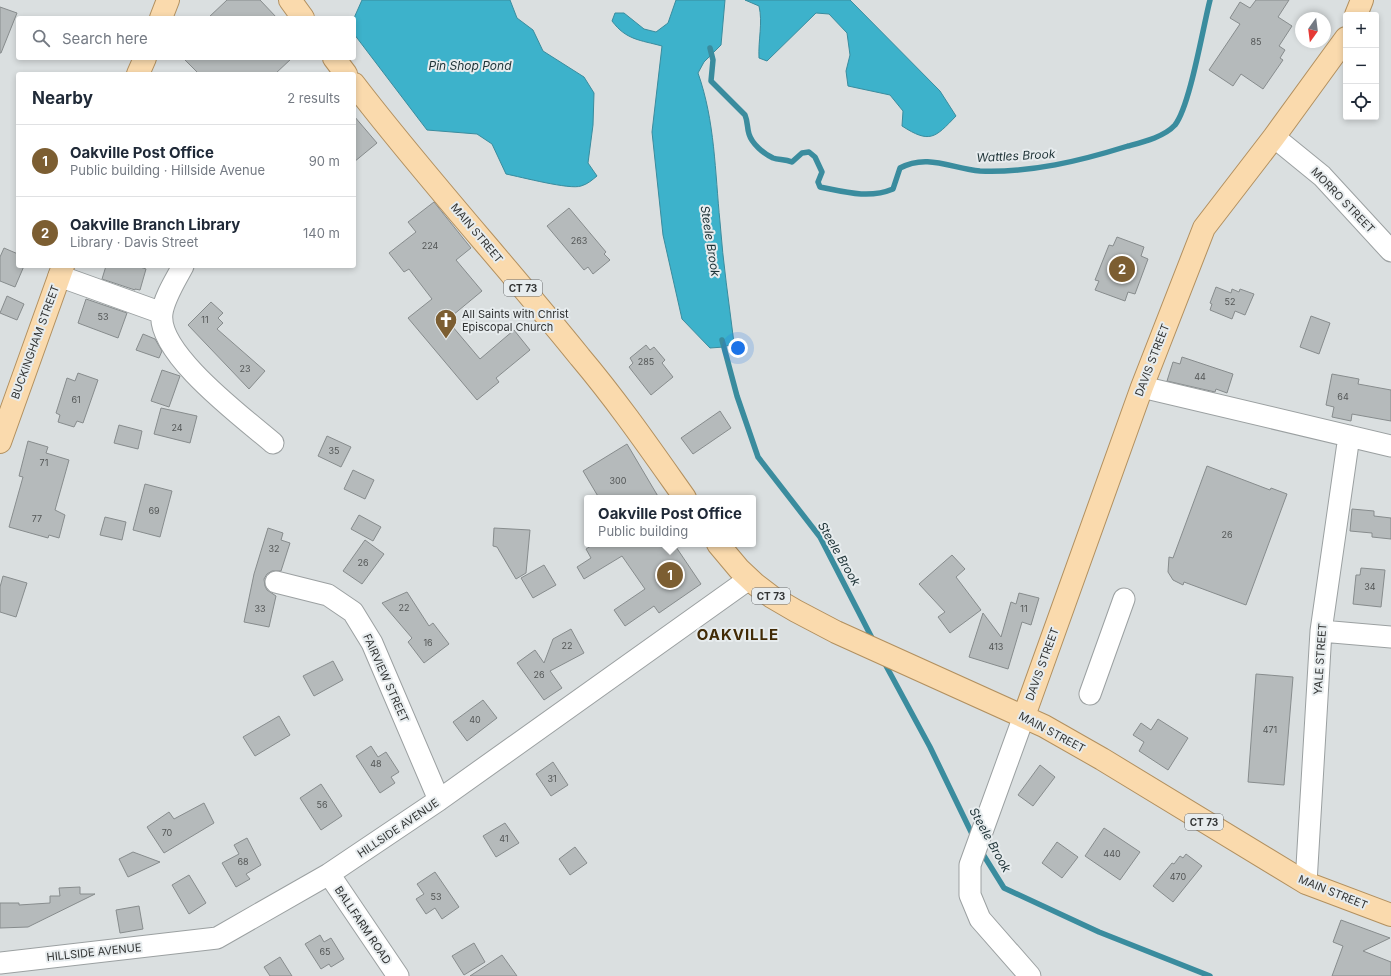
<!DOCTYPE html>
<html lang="en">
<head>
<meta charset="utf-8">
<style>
	body { margin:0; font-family:Inter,sans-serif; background:#f6f6f7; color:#1f2937 }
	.controls { position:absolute; right:12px; top:12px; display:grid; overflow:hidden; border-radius:4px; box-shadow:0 2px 6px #0003 }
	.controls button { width:36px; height:36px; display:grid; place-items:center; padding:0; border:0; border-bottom:1px solid #e0e1e3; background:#fff; color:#1f2937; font:20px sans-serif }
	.compass { position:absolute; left:1295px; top:12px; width:36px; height:36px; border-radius:50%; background:#fff; box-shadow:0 2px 6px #0003; rotate:194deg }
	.you { position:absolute; left:738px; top:348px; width:14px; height:14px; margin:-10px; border:3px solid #fff; border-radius:50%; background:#1a73e8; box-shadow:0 0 0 6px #1a73e833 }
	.badge { display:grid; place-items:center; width:26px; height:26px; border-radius:50%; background:#7c5e32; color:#fff; font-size:13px; font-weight:700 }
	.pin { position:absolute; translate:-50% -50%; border:2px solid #fff; box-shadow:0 1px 4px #0006 }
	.popup { position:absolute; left:584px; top:495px; width:172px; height:52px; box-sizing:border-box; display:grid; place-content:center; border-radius:4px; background:#fff; filter:drop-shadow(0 1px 3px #0005); font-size:13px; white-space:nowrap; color:#747a83 }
	.popup b { font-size:15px; color:#1f2937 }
	.popup::after { content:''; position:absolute; left:50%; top:100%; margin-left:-8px; border:8px solid transparent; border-top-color:#fff }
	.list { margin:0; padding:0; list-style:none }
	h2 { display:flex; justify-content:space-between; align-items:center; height:52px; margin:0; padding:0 16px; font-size:17px }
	h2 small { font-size:13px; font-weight:400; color:#747a83 }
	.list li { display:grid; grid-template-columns:26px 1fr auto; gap:12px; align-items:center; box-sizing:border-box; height:72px; padding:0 16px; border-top:1px solid #e0e1e3 }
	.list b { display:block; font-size:15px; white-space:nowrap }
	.list p { margin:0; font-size:13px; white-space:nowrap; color:#747a83 }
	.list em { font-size:13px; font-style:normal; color:#747a83 }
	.icon { flex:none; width:22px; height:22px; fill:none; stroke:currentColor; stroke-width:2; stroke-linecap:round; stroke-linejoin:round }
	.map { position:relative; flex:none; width:1391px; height:976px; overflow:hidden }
	.search { position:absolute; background:#fff; box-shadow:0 2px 6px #0003; left:16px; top:16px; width:340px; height:44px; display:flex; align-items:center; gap:10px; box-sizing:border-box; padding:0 14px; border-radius:4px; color:#747a83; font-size:15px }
	.panel { position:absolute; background:#fff; box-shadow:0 2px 6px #0003; left:16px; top:72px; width:340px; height:196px; border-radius:4px }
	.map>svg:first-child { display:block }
</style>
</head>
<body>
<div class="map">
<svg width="1391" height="976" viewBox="0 0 1391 976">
	<rect width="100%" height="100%" fill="#dadfe0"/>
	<path fill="#3db2cb" stroke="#3a8c9e" d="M362 0H510L517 18 533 30 543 51 584 77 594 93 593 125 588 163 597 176C592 180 588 184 581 186 570 190 521 177 506 174L492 144 477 134 427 130 354 34V18Z
		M676 0H725L721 45 704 62 698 73C715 121 715 172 720 222 723 263 729 303 734 343L724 347 710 348 682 319 663 235 652 132 662 46C640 40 626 40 612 21L615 13H624L644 29 656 32 668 23Z
		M745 0H850L940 91 956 116C935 138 930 144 902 126L903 111 890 95 848 86 846 71 850 55 847 33 829 14 816 13 767 61 759 58C758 40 763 23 759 6Z"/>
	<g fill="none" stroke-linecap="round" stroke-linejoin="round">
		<path stroke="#3a8c9e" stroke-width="5.5" d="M710 48 713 60 711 81 745 115C748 122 747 128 749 134 752 144 764 154 773 158 779 160 785 159 792 162L802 153 809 152 815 157 822 172 818 182 820 187C845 192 869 199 893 189L900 168C927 153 953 169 980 171 1031 173 1080 161 1128 146 1143 142 1164 137 1175 125 1190 106 1203 27 1210 0
			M722 340 737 396 758 457 820 537 873 640
			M884 662 930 747 974 838
			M981 851 1004 888 1099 932 1210 976"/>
	</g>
	<path fill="#b5babb" stroke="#878c8d" d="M227 0H260L277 18H208Z
		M1256 0H1289L1278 17 1292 26 1279 46 1285 50 1280 58 1283 60 1263 89 1241 74 1233 86 1209 70 1240 24 1230 18 1240 2 1250 8Z
		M0 7 17 13 1 53H0Z
		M183 58H292L275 74H199Z
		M354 116 377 143 354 162Z
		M434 202 471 248 456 260 482 291 447 320 480 359 514 330 530 350 496 378 499 382 477 400 408 318 432 299 409 269 404 272 389 253 416 232 408 222Z
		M569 208 606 252 604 254 610 260 593 274 588 267 584 270 547 226Z
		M1117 237 1144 247 1141 256 1148 259 1135 294 1128 292 1125 301 1095 290 1099 281 1095 280 1109 245 1113 246Z
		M4 248 18 254V266H24L15 287 0 281V257Z
		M106 266H137L146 269 140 290 135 289V290L102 279Z
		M1216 287 1231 293 1232 289 1239 292 1240 289 1254 294 1245 315 1235 311 1232 319 1210 310 1212 304 1210 303Z
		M7 296 24 304 17 320 0 313Z
		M86 299 127 313 118 338 78 323Z
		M211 302 223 313 218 318 223 323 217 329 265 371 249 389 188 325Z
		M1311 316 1330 323 1319 354 1300 347Z
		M143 334 155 339 162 351 159 358 136 350Z
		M646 345 650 350 654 347 665 360 662 363 673 377 651 395 629 367 633 363 630 358Z
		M1182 357 1233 374 1227 393 1216 389 1215 392 1167 381 1173 362 1180 364Z
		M162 370 180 376 169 407 151 401Z
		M78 373 98 380 83 423 77 421 74 427 58 422 60 415 56 413 67 378 75 381Z
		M1332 374 1359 379 1358 384 1391 390V421L1352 414 1351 421 1332 417 1334 407 1326 405Z
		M161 408 197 416 190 443 154 434Z
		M720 411 731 428 693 454 681 438Z
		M119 425 142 431 138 449 114 443Z
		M327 436 351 447 341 467 318 456Z
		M28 441 48 447 46 453 69 460 55 510 65 515 59 538 49 535 48 538 9 527 23 477 19 476Z
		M627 444 659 498H599L583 471Z
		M1207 466 1270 490 1271 488 1287 494 1246 605 1184 582 1183 585 1173 580 1168 572 1169 557 1173 558Z
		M353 470 374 480 365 499 344 489Z
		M145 484 172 491 160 537 133 530Z
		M1352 509 1374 511V516L1391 518V539L1372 537V533L1350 531Z
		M359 515 381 527 373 541 351 529Z
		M105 517 126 522 122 540 100 535Z
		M268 528 283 533 281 540 290 543 281 571H272L267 574 264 579 265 586 267 590 276 596 269 627 244 622 254 574Z
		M494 528 530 530 526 573 516 579 497 547 493 546Z
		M365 540 384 554 362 584 343 571Z
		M594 544H674L701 584 659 613 654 606 625 626 614 610 645 589 622 556 584 579 577 567 591 558 586 549Z
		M952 555 965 569 956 577 981 610 950 633 938 617 945 612 919 584Z
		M544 565 556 585 533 598 521 578Z
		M1361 568 1385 570 1381 607 1353 604 1356 575H1360Z
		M3 576 27 583 16 617 0 612V587Z
		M407 592 429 626 433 623 449 644 424 663 408 642 412 638 382 603Z
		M1019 593 1039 598 1031 625 1022 622 1008 669 969 657 983 613 1001 637 1011 602 1016 604Z
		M571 629 584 653 550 671 562 688 544 700 517 663 535 650 544 663 553 639Z
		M333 661 343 680 314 696 303 676Z
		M1256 674 1293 677 1284 785 1248 782Z
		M483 700 497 718 467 741 453 722Z
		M279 716 290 735 255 756 243 737Z
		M1158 719 1188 738 1168 770 1139 751 1144 742 1133 735 1141 723 1151 730Z
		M371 746 378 757 386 752 399 772 391 777 395 783 380 793 356 756Z
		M553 762 568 785 551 796 536 774Z
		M1040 765 1055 777 1033 806 1018 795Z
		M321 784 342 816 321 830 300 798Z
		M204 803 214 823 164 853 147 827 169 812 174 819Z
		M505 823 519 843 496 857 483 836Z
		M1104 828 1140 852 1120 880 1085 856Z
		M247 838 261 865 246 874 250 879 236 887 222 863 239 854 234 845Z
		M1057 842 1078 857 1062 878 1042 863Z
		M575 847 587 863 570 875 559 859Z
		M133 852 160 862 128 877 119 859Z
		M1186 854 1202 866 1173 902 1153 886 1172 863 1174 864 1180 856 1183 858Z
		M435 872 459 907 442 919 435 908 426 914 416 899 424 894 417 884Z
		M189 875 206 903 189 914 172 885Z
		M80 887V894H95L28 927 0 928V903H19V905L50 903V896H60L59 888Z
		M139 906 143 929 120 933 116 910Z
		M1341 920 1390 938 1363 951 1391 962V976H1332L1343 946 1333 942Z
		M320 935 324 942 331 938 344 959 331 967 329 964 321 969 305 944Z
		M474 943 485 962 464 975 452 956Z
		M502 955 517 976H470Z
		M280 957 292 976H270L264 967Z"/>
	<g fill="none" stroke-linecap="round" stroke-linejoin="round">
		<g stroke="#9ba0a1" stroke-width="23">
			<path id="minor" d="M1274 137 1322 176 1391 251
				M183 266C176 279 164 298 162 313 156 353 244 418 273 443
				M59 276 162 313
				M1142 387 1391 446
				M276 582 328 595 353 612 372 643 439 800
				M1321 631 1391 637
				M1090 694 1124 599
				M1024 716 970 865V895L980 919 1030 976
				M329 874 398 976
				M1306 883 1321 631 1349 436
				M0 963 217 938 329 874 439 800 749 579"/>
		</g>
		<g stroke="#b2905f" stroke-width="24">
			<path id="major" d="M290 0 303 18
				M1356 15 1362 0
				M161 18 168 0
				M334 58 346 74
				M138 74 145 58
				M354 84C426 178 506 265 580 357 618 402 651 450 685 498
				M0 442 63 266
				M718 544 739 569 755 584 772 597 796 611 836 632 1044 726 1102 759 1306 883 1391 915
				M1024 716 1142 387 1204 228 1274 137 1346 38"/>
		</g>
		<use href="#minor" stroke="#fff" stroke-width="21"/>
		<use href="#major" stroke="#fadaad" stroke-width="22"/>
	</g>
	<defs>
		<g id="church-pin" transform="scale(1.15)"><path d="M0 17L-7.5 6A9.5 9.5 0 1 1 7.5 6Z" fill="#7c5e32" stroke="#e7ecee"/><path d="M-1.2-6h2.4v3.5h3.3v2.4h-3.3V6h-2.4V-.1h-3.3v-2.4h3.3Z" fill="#fff"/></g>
	</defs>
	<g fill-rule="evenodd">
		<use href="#church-pin" x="446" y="320"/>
	</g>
	<g text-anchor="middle" stroke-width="4" stroke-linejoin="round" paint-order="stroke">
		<g font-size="9" fill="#535656">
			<text x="1256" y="45">85</text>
			<text x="579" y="244">263</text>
			<text x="430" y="249">224</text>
			<text x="1230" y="305">52</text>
			<text x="103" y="320">53</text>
			<text x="205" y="323">11</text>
			<text x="646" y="365">285</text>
			<text x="245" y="372">23</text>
			<text x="1200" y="380">44</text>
			<text x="1343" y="400">64</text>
			<text x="76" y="403">61</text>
			<text x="177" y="431">24</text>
			<text x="334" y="454">35</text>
			<text x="44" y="466">71</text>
			<text x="618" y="484">300</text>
			<text x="154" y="514">69</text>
			<text x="37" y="522">77</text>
			<text x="1227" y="538">26</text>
			<text x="274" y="552">32</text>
			<text x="363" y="566">26</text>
			<text x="1370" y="590">34</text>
			<text x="404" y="611">22</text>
			<text x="260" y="612">33</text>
			<text x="1024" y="612">11</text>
			<text x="428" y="646">16</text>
			<text x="567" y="649">22</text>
			<text x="996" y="650">413</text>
			<text x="539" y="678">26</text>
			<text x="475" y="723">40</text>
			<text x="1270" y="733">471</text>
			<text x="376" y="767">48</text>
			<text x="552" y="782">31</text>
			<text x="322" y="808">56</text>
			<text x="167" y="836">70</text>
			<text x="504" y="842">41</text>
			<text x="1112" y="857">440</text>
			<text x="243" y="865">68</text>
			<text x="1178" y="880">470</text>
			<text x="436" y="900">53</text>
			<text x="325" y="955">65</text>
		</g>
		<g fill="#e7ecee" stroke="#686b6c" stroke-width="1">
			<rect x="504" y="280" width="38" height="16" rx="3"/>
			<rect x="752" y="588" width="38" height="16" rx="3"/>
			<rect x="1185" y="814" width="38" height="16" rx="3"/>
		</g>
		<g font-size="10" font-weight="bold" fill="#323434">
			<text x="523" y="292">CT 73</text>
			<text x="771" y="600">CT 73</text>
			<text x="1204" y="826">CT 73</text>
		</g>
		<g font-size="11" fill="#323434" stroke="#e7ecee">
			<text transform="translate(1343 200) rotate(46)" y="4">MORRO STREET</text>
			<text transform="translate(477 233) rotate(50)" y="4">MAIN STREET</text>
			<text transform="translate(35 342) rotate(-70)" y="4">BUCKINGHAM STREET</text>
			<text transform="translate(1152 360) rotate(-69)" y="4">DAVIS STREET</text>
			<text transform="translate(1320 659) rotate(-86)" y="4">YALE STREET</text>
			<text transform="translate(1042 664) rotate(-70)" y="4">DAVIS STREET</text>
			<text transform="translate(386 678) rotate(66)" y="4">FAIRVIEW STREET</text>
			<text transform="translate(1052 732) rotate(28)" y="4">MAIN STREET</text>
			<text transform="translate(398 828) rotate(-34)" y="4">HILLSIDE AVENUE</text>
			<text transform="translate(1333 892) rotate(22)" y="4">MAIN STREET</text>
			<text transform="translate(363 925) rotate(56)" y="4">BALLFARM ROAD</text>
			<text transform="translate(94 952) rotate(-6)" y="4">HILLSIDE AVENUE</text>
		</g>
		<g font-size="11" fill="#323434" stroke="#e7ecee" text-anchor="start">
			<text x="462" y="318">All Saints with Christ<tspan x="462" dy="13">Episcopal Church</tspan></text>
		</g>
		<g font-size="12" font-style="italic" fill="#1c3135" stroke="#e7ecee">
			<text x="470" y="70">Pin Shop Pond</text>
			<text transform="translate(1016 156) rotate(-3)" y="4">Wattles Brook</text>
			<text transform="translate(710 241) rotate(81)" y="4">Steele Brook</text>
			<text transform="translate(839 554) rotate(60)" y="4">Steele Brook</text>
			<text transform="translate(990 840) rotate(61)" y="4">Steele Brook</text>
		</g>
		<g font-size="15" font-weight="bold" letter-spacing="1" fill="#422b06" stroke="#e7ecee">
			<text x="738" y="640">OAKVILLE</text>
		</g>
	</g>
</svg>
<div class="controls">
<button>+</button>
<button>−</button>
<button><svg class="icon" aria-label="locate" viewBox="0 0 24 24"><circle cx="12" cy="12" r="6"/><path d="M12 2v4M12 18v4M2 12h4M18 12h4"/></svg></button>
</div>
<svg class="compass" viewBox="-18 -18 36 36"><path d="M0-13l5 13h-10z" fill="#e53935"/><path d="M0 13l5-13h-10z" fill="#747a83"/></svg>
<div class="you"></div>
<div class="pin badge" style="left:670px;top:575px">1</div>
<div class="popup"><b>Oakville Post Office</b>Public building</div>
<div class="pin badge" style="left:1122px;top:269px">2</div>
<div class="search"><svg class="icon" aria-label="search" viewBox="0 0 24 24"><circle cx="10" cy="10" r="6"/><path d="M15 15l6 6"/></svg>Search here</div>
<section class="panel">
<h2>Nearby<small>2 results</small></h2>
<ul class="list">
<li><span class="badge">1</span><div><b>Oakville Post Office</b><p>Public building · Hillside Avenue</p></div><em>90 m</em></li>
<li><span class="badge">2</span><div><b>Oakville Branch Library</b><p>Library · Davis Street</p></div><em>140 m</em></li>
</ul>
</section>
</div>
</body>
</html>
